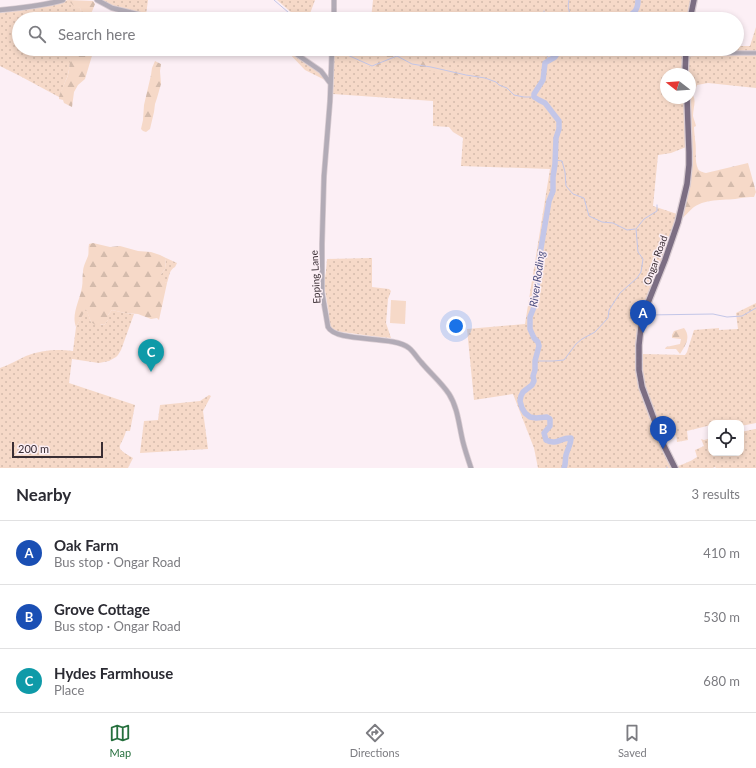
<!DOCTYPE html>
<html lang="en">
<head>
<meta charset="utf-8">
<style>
	body { margin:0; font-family:Lato,sans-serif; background:#f7f7f7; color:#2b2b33 }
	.controls { position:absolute; right:12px; bottom:12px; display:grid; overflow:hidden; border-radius:8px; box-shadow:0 2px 6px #0003 }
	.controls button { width:36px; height:36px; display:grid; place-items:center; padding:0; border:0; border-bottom:1px solid #e1e1e2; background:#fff; color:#2b2b33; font:20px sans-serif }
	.compass { position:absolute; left:660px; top:68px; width:36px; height:36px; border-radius:50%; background:#fff; box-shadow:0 2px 6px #0003; rotate:287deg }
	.scale { position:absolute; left:12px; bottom:10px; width:91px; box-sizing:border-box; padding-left:4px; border:2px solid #3a2e34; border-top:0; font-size:11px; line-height:14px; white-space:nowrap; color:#3a2e34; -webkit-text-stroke:3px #fceff5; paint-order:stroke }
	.you { position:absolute; left:456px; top:326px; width:14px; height:14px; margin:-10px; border:3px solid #fff; border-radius:50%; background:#1a73e8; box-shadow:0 0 0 6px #1a73e833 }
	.badge { display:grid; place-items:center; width:26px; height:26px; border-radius:50%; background:#256f3d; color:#fff; font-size:13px; font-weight:700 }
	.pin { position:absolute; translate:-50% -33px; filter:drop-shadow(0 1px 2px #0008) }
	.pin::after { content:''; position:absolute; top:21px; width:14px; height:12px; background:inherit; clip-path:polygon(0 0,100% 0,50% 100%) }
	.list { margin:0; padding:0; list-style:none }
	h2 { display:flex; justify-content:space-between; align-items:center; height:52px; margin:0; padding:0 16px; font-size:17px }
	h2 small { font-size:13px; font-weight:400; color:#7c7c81 }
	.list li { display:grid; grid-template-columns:26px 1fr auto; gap:12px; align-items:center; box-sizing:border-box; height:64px; padding:0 16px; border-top:1px solid #e1e1e2 }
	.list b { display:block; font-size:15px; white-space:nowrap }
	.list p { margin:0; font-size:13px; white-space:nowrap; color:#7c7c81 }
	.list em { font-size:13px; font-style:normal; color:#7c7c81 }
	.icon { flex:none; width:22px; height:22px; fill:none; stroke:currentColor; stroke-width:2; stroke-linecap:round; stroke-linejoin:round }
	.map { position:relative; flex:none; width:756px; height:468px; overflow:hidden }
	.search { position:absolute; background:#fff; box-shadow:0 2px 6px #0003; left:12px; right:12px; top:12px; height:44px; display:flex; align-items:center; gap:10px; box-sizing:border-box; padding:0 14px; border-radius:22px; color:#7c7c81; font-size:15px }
	.sheet { height:244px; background:#fff }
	nav { display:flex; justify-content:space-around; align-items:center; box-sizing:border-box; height:56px; border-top:1px solid #e1e1e2; background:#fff; font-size:11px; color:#7c7c81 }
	nav a { display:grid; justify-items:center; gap:2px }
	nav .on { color:#256f3d }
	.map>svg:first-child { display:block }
</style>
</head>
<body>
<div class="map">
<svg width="756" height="468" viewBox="0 0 756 468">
	<defs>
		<pattern id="grass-dots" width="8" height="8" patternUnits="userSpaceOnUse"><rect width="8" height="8" fill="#f6d9c8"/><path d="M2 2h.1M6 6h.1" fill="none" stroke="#d4bbac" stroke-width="1.8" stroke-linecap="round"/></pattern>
		<pattern id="forest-firs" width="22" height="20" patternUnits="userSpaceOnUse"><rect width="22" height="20" fill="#f6d9c8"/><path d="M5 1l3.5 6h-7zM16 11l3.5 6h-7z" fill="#d4bbac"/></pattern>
	</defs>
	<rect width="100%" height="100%" fill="#fceff5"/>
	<path fill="url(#grass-dots)" d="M68 0 80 8 82 14 81 19H19V49H73L72 51 68 75 59 97 20 76 0 66V13L53 5Z
		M101 0H148L146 15 112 6Z
		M277 0H315L308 19H299Z
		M373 0H693L691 10 695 19H371Z
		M756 27V88L708 83 697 85 693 95 691 92H690V74H666V98H687L686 147 671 153 658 155 653 206 677 214 669 245 641 314 642 354 685 355 687 352 694 330 719 328V330L738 329 736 313 756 303V423L741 426V423H711V425L687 431 688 440 677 442 676 435 660 439 672 468C681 465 690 462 697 457L695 450 704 446 701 439 704 440 711 438V453H741V432L755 429H756V468H716L715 467 713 468H538L534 448 513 394 474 400 467 329 525 324 550 169 461 166 463 138 453 132 449 127 433 126V101L333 94 334 49H737V46H750Z
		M285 49 290 52 320 72 327 81 305 70Z
		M166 258 177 263 175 267C169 270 169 277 167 283L161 281V274L165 269Z
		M372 258V287L389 289 391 291 388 299 386 323 391 338 371 336 335 331 329 325V314L324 284 326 271 327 259Z
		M86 308 91 322 104 325 108 320V315L112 310 125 313 134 314 121 350 118 355 116 357 109 361 99 363 72 359 69 383 135 405 130 431H126C121 449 112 446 133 458L128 468H0V368C9 365 17 360 26 356 41 350 57 349 73 351L76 327Z
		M209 395 211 396 203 411 208 449 140 453 144 421 158 420 160 405 200 401Z"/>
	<path fill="url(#forest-firs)" d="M68 0 93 1 95 4 91 14 92 19H81L82 14 80 8C74 7 72 4 68 0Z
		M73 49H94L85 79 78 85 74 92 72 107 64 103 63 100 59 99V97C61 90 66 81 68 75 70 67 69 57 73 49Z
		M397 52 410 60 421 61 481 76 451 75 413 67 396 58 373 68 354 60 348 54 369 62Z
		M155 61 161 64 160 71 161 84 157 98 155 104 154 112 150 129 146 132 143 131 141 129 143 120 144 105 151 75 152 68Z
		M690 92C698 98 693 107 693 116 694 120 695 122 696 126L694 127C694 132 695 136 695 140 697 149 694 160 698 169 700 172 703 172 706 173L748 163 756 192 754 197C749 197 746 197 741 198 726 201 707 198 694 207 690 210 684 217 680 221L686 194 688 98H690Z
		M93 243 110 247 120 246 138 251 151 252 160 255 166 258 165 269 161 274V280L167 283 159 320 157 318 151 319 138 314 125 313 112 310 108 315V320L104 325 101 324 97 326 91 322 86 309 76 327C71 314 80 300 82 287 83 282 82 277 83 272 83 267 86 261 88 256 89 253 88 248 89 244Z
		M684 328C691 337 686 345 680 354L676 349H665L666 347 680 344 681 339 672 338V335L674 331Z"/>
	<path fill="#f6d9c8" d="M391 300 406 301 405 324 390 323Z"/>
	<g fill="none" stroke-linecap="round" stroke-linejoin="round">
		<path stroke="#c3c6e8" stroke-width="1" d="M274 0 296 19
			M569 0C567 7 569 13 573 19
			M544 19V11
			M334 49 372 66 397 56 412 64 431 67 466 75 485 78 496 82 499 85 507 88 514 95 524 97H534
			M543 49V51L550 60
			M555 160 562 161 565 172 566 186 573 194 584 198 589 216 602 222 613 223 627 230 635 229
			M647 315 713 314 727 317 742 316 756 308
			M535 361H553L564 360 576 344 582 339 595 332 608 318 609 310 620 293 637 278 641 272 643 259 638 252 636 229 644 219 657 211V205
			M667 468V467"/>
		<path stroke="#c3c6e8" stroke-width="5.5" d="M624 19C633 13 638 12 638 0
			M560 49 557 54 555 57 548 61 545 63 543 80 534 94V97L539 100 545 103 559 121V129L556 138 555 164 553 177V191L549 201 541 248 539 263V277L534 299V307L530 317V329L534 338 538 342 539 346 535 361V370L533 376 534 381 532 385 523 392 521 396 520 401 522 408 525 413 530 417 536 418 547 417 550 419V426L544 433 546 440C557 446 561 437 571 438 571 444 568 448 566 455 565 459 566 464 564 468"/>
		<g stroke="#d9ccd2" stroke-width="5.5">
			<path id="minor" d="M686 54 698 53H756"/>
		</g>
		<g stroke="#d9ccd2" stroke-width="6">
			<path id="tertiary" d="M97 0 112 8 157 19
				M334 0V19
				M0 10C21 8 42 6 63 0
				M289 49 321 71 330 83
				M332 49 330 101 324 176 322 244V292L328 327C336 343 394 335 409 348 414 352 417 358 421 362 430 373 441 382 449 394 458 408 459 426 463 442 465 450 468 459 471 468"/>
		</g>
		<g stroke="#d9ccd2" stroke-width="8">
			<path id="primary" d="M690 19 694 0
				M685 74 686 49
				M675 468 664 446 642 387 639 370V345L642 318 665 260 678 222 687 184 689 165V152L687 98"/>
		</g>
		<use href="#minor" stroke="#b2abb6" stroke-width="3.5"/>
		<use href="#tertiary" stroke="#b2abb6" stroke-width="4.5"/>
		<use href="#primary" stroke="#7c6e83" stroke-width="5.5"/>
	</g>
	<g text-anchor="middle" stroke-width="3" stroke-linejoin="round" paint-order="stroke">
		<g font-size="10" fill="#3a2e34" stroke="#fceff5">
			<text transform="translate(655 260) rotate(-70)" y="4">Ongar Road</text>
			<text transform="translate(315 277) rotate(-93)" y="4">Epping Lane</text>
		</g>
		<g font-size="11" font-style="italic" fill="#505282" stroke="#fceff5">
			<text transform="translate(537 279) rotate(-82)" y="4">River Roding</text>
		</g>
	</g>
</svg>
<div class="controls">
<button><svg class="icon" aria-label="locate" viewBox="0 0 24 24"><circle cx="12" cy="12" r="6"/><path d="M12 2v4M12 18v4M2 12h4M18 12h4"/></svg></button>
</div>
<svg class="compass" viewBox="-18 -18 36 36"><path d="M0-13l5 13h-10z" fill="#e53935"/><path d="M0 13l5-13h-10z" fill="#7c7c81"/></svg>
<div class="scale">200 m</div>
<div class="you"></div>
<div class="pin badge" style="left:643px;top:333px;background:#1a4fb4">A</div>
<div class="pin badge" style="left:663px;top:449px;background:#1a4fb4">B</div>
<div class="pin badge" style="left:151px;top:372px;background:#0f9aa8">C</div>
<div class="search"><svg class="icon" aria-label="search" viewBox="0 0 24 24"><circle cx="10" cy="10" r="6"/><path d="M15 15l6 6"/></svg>Search here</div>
</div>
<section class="sheet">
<h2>Nearby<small>3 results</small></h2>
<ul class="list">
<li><span class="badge" style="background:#1a4fb4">A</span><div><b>Oak Farm</b><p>Bus stop · Ongar Road</p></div><em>410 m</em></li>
<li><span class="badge" style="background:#1a4fb4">B</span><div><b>Grove Cottage</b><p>Bus stop · Ongar Road</p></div><em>530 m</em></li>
<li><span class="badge" style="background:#0f9aa8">C</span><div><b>Hydes Farmhouse</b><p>Place</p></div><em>680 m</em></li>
</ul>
</section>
<nav>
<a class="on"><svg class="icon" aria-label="map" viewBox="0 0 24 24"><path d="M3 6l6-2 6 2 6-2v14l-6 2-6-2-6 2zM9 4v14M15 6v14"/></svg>Map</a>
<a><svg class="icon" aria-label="directions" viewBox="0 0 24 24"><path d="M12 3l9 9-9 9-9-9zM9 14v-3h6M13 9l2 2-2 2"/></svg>Directions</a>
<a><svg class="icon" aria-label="saved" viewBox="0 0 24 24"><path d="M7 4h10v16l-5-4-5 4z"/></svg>Saved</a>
</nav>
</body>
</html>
